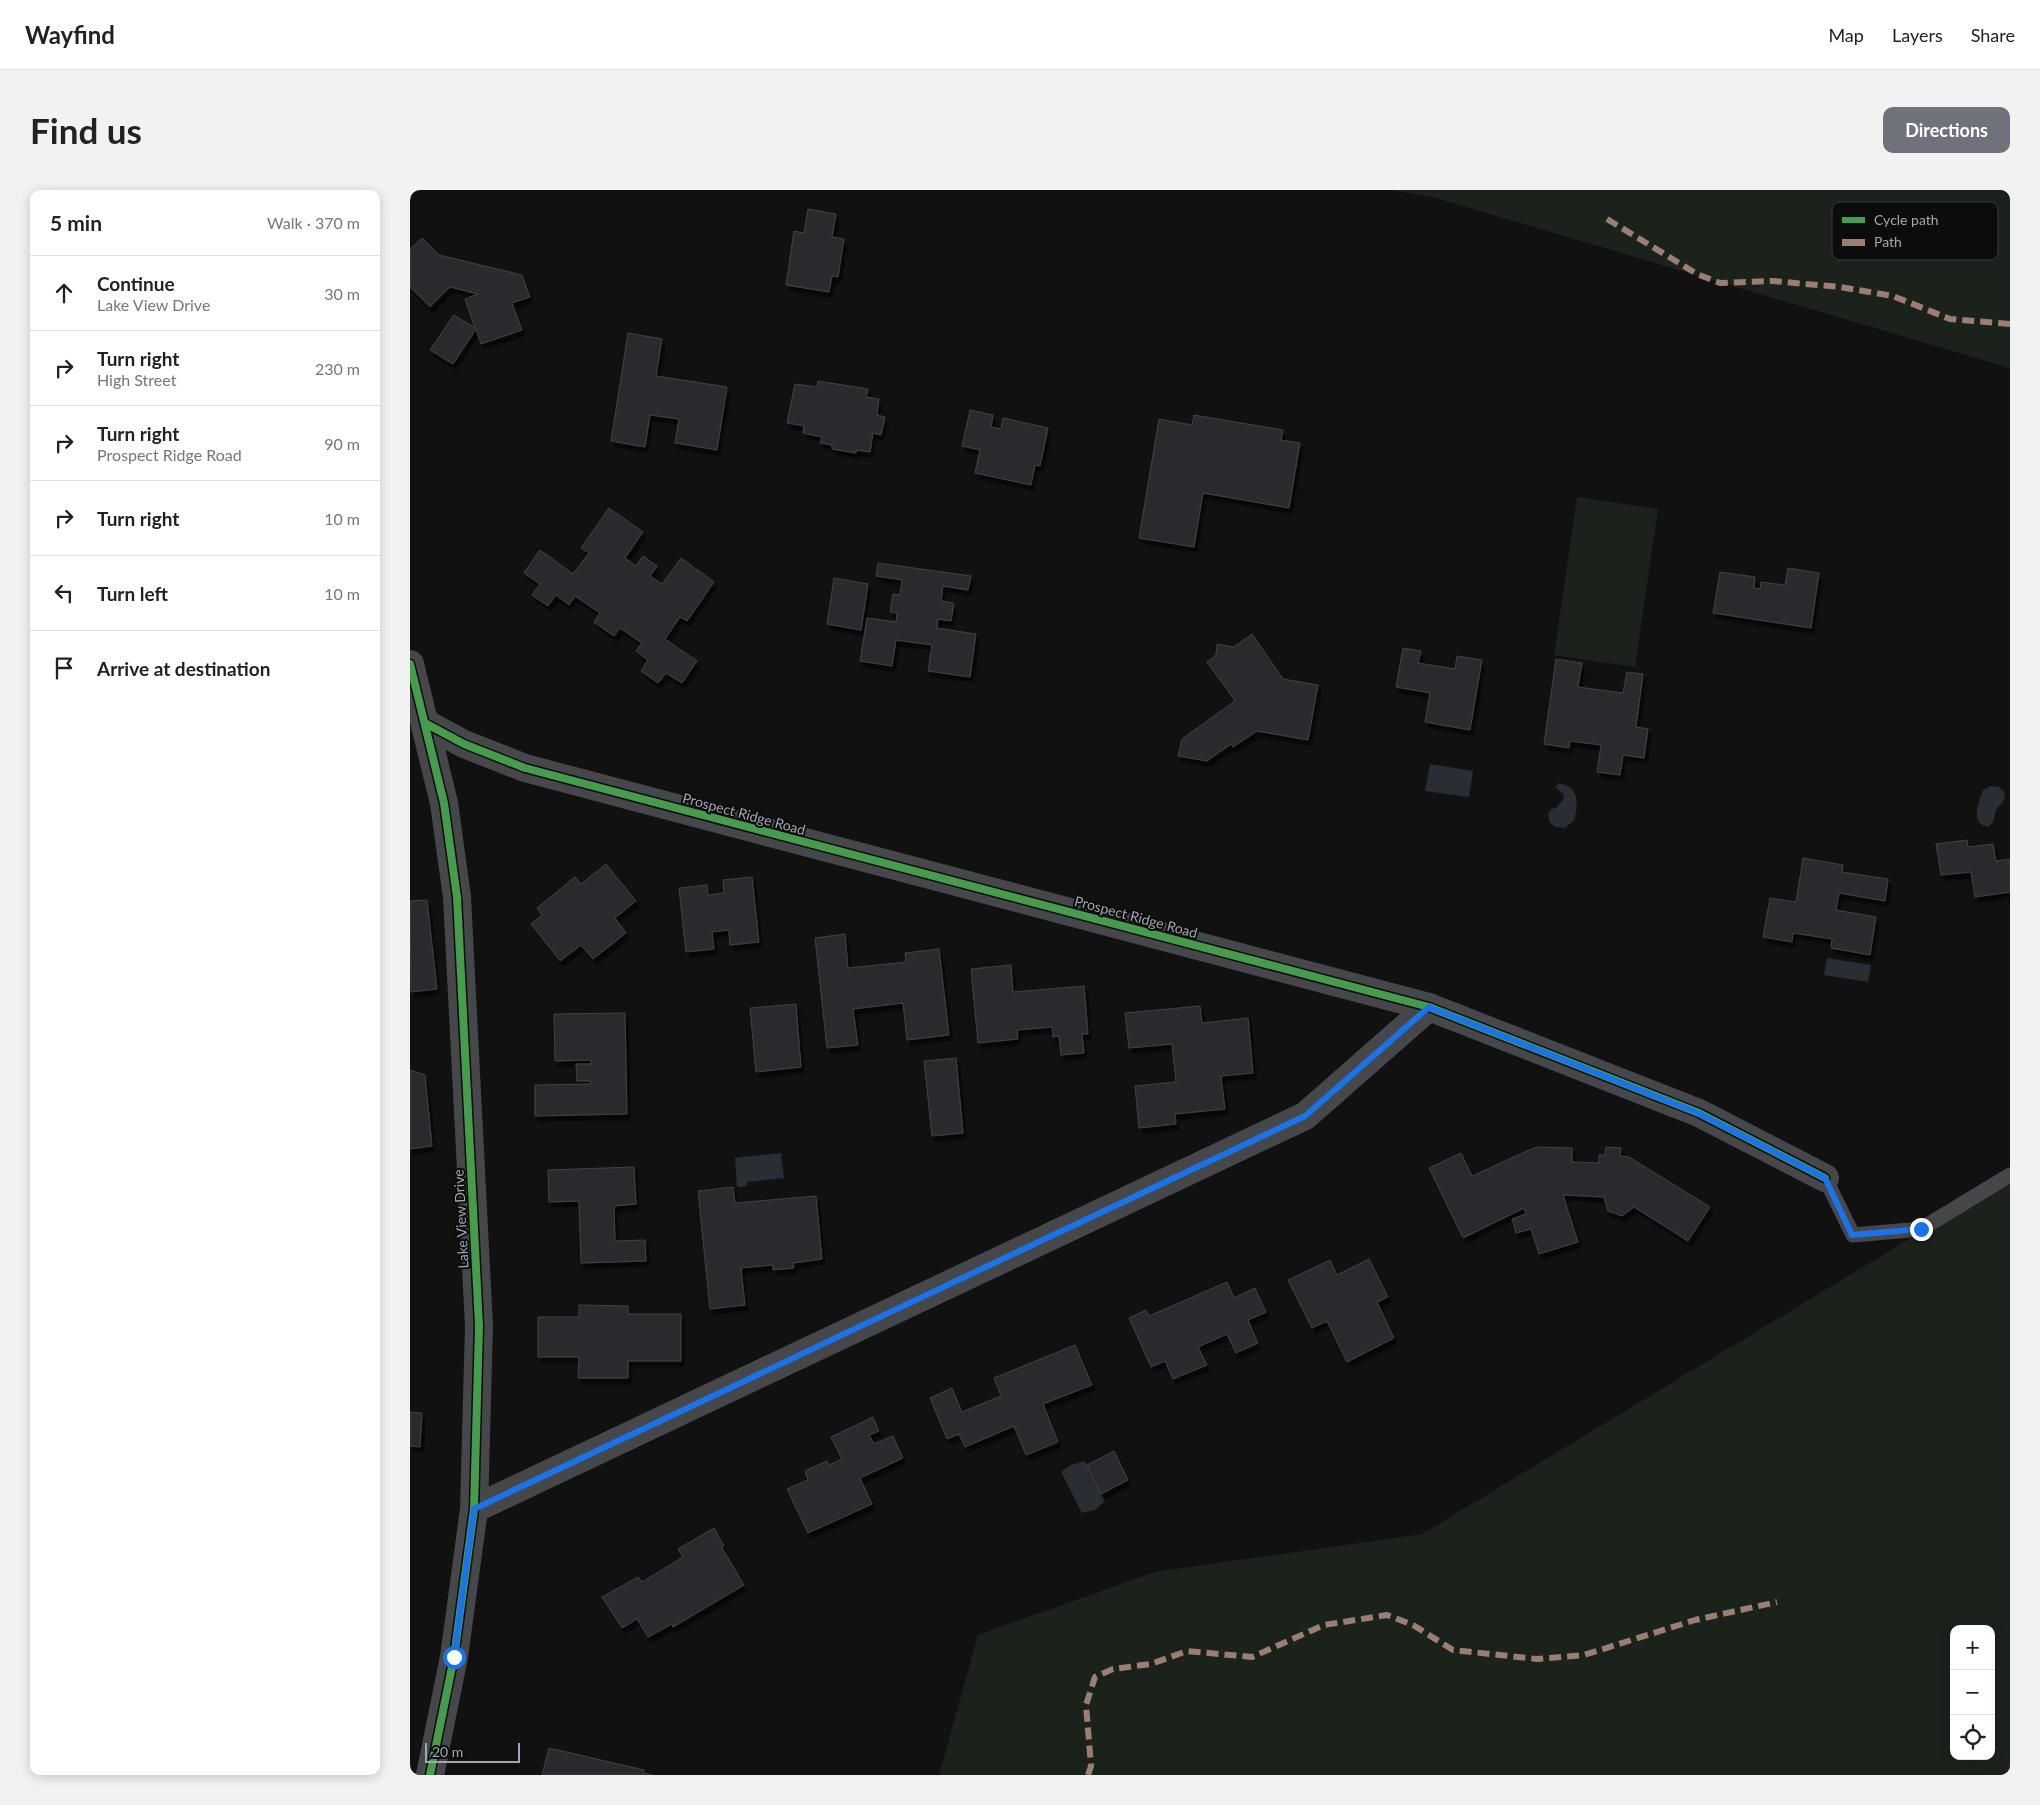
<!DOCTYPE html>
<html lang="en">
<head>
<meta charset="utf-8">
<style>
	body { margin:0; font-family:Lato,sans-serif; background:#f2f2f2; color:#222 }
	.controls { position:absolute; right:15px; bottom:15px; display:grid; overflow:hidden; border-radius:10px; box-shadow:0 2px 12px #0003 }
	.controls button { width:45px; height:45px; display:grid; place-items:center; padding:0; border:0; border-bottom:1px solid #e0e0e0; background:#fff; color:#222; font:25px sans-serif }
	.scale { position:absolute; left:15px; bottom:12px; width:95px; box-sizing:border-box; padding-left:5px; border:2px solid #a2a7b2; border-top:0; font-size:14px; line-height:18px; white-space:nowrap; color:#a2a7b2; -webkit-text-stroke:4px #0c0c0d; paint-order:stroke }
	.stop { position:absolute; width:15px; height:15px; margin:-11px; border:4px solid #1a73e8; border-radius:50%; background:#fff }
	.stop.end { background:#1a73e8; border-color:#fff; box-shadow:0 1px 5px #0008 }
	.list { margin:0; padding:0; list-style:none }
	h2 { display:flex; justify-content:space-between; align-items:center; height:65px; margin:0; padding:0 20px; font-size:21px }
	h2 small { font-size:16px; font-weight:400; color:#767676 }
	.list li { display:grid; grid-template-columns:32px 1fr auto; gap:15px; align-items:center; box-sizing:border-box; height:75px; padding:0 20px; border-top:1px solid #e0e0e0 }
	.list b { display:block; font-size:19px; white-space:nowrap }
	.list p { margin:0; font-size:16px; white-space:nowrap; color:#767676 }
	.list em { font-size:16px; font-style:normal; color:#767676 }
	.icon { flex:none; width:28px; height:28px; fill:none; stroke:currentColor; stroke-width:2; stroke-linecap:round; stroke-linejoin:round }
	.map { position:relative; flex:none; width:1600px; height:1585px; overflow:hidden; border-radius:10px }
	header { display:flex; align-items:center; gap:30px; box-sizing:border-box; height:70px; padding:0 25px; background:#fff; border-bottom:1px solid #e0e0e0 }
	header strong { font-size:24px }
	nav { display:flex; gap:28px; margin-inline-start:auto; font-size:18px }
	.intro { display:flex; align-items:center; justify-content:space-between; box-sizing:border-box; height:120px; padding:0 30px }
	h1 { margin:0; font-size:35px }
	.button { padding:12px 22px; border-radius:10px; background:#6f727a; color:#fff; font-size:18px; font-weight:700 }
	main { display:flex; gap:30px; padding:0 30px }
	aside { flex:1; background:#fff; border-radius:10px; box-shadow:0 2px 12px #0003 }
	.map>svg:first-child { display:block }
</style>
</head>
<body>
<header>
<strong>Wayfind</strong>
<nav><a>Map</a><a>Layers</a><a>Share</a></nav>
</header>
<div class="intro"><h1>Find us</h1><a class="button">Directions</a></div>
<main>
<aside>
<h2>5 min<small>Walk · 370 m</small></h2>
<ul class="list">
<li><svg class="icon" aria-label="ahead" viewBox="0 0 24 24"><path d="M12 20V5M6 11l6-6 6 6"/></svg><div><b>Continue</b><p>Lake View Drive</p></div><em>30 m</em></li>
<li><svg class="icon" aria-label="right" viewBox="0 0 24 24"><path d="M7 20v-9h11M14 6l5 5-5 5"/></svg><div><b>Turn right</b><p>High Street</p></div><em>230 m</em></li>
<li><svg class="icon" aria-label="right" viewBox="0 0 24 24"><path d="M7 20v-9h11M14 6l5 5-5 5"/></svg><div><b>Turn right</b><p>Prospect Ridge Road</p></div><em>90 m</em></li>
<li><svg class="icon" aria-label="right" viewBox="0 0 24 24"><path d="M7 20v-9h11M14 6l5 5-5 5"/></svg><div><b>Turn right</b></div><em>10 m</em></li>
<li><svg class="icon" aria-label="left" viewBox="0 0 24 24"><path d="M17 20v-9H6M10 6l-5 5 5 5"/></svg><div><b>Turn left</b></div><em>10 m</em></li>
<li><svg class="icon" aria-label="arrive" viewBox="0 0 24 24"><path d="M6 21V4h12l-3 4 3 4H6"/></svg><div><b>Arrive at destination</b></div></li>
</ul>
</aside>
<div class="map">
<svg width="1600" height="1585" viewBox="0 0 1600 1585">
	<defs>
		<filter id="shadow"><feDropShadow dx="3" dy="5.5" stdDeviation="1" flood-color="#0009"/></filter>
	</defs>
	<rect width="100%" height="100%" fill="#111112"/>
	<path fill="#1b221c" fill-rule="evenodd" d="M980 0H1600V178L1026 8Z
		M1167 307 1248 319 1225 477 1144 465Z
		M1600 988V1585H529L568 1445 745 1382 1012 1344ZM1544 1439H1581V1566H1544Z"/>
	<path fill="#282e34" d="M1020 574 1063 581 1059 607 1015 601Z
		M1149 593C1169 597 1169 613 1164 630L1155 638 1146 637 1140 633 1138 624 1141 619 1146 618 1154 608 1153 604 1145 597Z
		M1580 596 1589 597 1594 601 1595 609 1586 620 1583 632 1578 637C1560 634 1568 613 1573 600Z
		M1417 768 1461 775 1458 792 1414 785Z
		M371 963 374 988 337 992V996L327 997 325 968Z
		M675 1271 695 1311 685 1320 672 1323 651 1282 661 1275Z"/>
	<path fill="#2c2c2d" stroke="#404245" filter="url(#shadow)" d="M398 19 426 24 422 47 434 49 428 87 422 86 419 102 376 95 384 41 394 43Z
		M12 48 29 65 112 85 120 107 102 113 112 140 71 154 66 139 43 174 20 160 44 125 65 138 55 109 68 104 40 97 20 117 0 97V59Z
		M218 143 252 149 246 186 317 197 307 260 265 253 269 229 240 225 235 257 201 251Z
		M408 191 458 199 456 207 469 209 467 225 475 227 471 245 463 243 460 262 446 260V263L422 259V255L410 253 412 247 393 243 394 236 377 233 385 194 407 197Z
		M560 220 583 225 581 237 591 239 593 228 638 238 630 276 625 275 621 295 565 283 570 260 552 256Z
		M784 225 873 240 871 250 890 253 879 318 793 303 784 357 729 348 749 229 782 235Z
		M199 318 233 342 215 368 226 376 233 366 247 376 240 386 252 394 271 368 304 392 277 431 270 427 255 449 287 471 272 493 256 483 248 493 231 481 238 470 226 461 232 453 210 438 204 446 184 432 190 423 165 406 159 415 146 405 138 416 122 405 130 394 114 383 130 360 163 384 179 363 171 358Z
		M468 373 561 386 558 400 533 396 531 411 544 413 541 431 528 429 527 438 566 444 560 487 518 481 522 455 486 450 482 476 450 471 457 428 486 432 487 423 480 422 483 404 490 405 492 390 466 386Z
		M1378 378 1409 383 1401 438 1303 423 1310 382 1345 387 1344 398 1350 399 1351 392 1375 395Z
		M424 388 458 394 451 440 417 434Z
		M842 444 873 489 908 495 898 550 847 541 823 557 821 554 797 571 768 566 772 549 825 511 797 472 806 465 807 454 824 457Z
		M993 458 1011 461 1008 473 1045 479 1047 466 1072 470 1060 540 1015 532 1020 503 986 497Z
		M1146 469 1172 473 1168 497 1213 503 1217 482 1233 484 1226 537 1238 539 1234 568 1213 565 1210 585 1187 582 1191 555 1160 551 1159 558 1134 554Z
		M1557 650 1558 657 1583 654 1586 671 1600 669V702L1565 707 1561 682 1531 685 1526 654Z
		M1393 668 1433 675 1432 682 1478 689 1475 711 1429 703 1426 720 1466 727 1460 765 1421 758 1422 749 1383 743 1382 752 1353 747 1360 708 1386 712Z
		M196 674 226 711 205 728 216 743 183 769 171 755 150 771 121 734 132 725 127 718 165 687 171 694Z
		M342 687 349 752 320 755 319 740 302 742 304 759 276 762 269 698 297 695 298 705 314 703 313 690Z
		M17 710 27 799 1 802 0 711Z
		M435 744 438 778 496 772 495 763 529 759 539 845 497 850 493 813 443 819 448 855 417 858 405 748Z
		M601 775 603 802 674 796 678 844H672L674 863 651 865 649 846 643 847 642 837 607 840 608 849 568 853 561 779Z
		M386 814 391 877 346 882 340 818Z
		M790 816 792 833 838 828 843 883 811 886 815 919 765 924 766 934 729 938 725 896 766 892 762 854 719 858 715 823Z
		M215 823 217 924 125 926V895L181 894V891H167L166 874H181V870L145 871 144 824Z
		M546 868 553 943 522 946 514 871Z
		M0 880 15 885 22 956 0 959Z
		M1126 957 1162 958V972L1189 973V965H1195L1196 957 1211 958 1210 966 1219 967 1300 1017 1278 1051 1224 1017 1212 1026 1198 1021 1194 1007 1153 1005 1168 1052 1129 1064 1121 1039 1106 1043 1102 1029 1116 1024 1114 1018 1053 1048 1019 978 1051 963 1062 986Z
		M224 977 226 1014 204 1016 205 1051 235 1050 236 1071 171 1073 169 1011 139 1012 138 980Z
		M323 997 325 1013 406 1006 412 1069 383 1073 384 1078 363 1080V1075L331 1078 335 1115 300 1119 288 1001Z
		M959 1069 978 1107 967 1112 984 1148 937 1172 917 1131 902 1138 878 1090 920 1070 927 1085Z
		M817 1092 824 1108 845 1098 856 1122 838 1130 848 1153 826 1163 817 1144 788 1157 797 1175 763 1189 755 1171 741 1177 719 1128 736 1120 739 1126Z
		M169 1115 218 1116V1124H271V1171H218V1188H168L169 1167H128V1127H169Z
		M665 1155 682 1195 633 1214 648 1252 616 1265 604 1236 555 1257 549 1244 537 1249 520 1208 542 1198 552 1222 591 1206 584 1188Z
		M0 1222 12 1223 10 1257 0 1256Z
		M463 1227 469 1241 459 1245 464 1254 483 1246 493 1268 450 1288 462 1314 398 1343 377 1299 398 1290 395 1281 417 1271 419 1275 432 1269 421 1247Z
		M704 1261 718 1290 691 1304 677 1275Z
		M304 1338 314 1356 312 1358 334 1395 263 1437 262 1434 238 1447 227 1429 212 1438 192 1407 228 1387 232 1392 273 1367 268 1359Z
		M139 1558 234 1580 233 1583 242 1585H132Z"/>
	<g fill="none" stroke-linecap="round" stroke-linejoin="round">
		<path stroke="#46474a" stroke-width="15" d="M1415 988 1443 1045 1511 1039 1600 985"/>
		<path stroke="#46474a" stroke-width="28" d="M0 474 34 613 47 707 69 1136 64 1319 44 1467 20 1585
			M15 533 54 554 115 578 1019 817 1289 923 1415 988
			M64 1319 895 926 1019 817"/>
		<path stroke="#9b7d72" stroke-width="6" stroke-dasharray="12 6" stroke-linecap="butt" d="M1197 29 1287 84 1310 93 1363 91 1430 97 1483 106 1540 129 1600 134
			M678 1585 681 1576 676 1515 685 1487 703 1479 741 1474 777 1461 842 1467 914 1435 977 1425 1003 1435 1043 1460 1127 1469 1174 1465 1285 1430 1367 1412"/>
		<g stroke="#0c0c0d" stroke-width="11">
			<path id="cycleway" d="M0 474 34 613 47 707 69 1136 64 1319 44 1467 20 1585
				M15 533 54 554 115 578 1019 817 1289 923 1415 988"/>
		</g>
		<use href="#cycleway" stroke="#469c4c" stroke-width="8"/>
	</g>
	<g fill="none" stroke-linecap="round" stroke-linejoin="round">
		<path stroke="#1a73e8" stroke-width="6" d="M44 1467 64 1319 895 926 1019 817 1288 923 1415 988 1442 1045 1511 1039"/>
	</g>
	<g text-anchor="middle" stroke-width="4" stroke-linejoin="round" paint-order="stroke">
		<g font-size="14" fill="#a2a7b2" stroke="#0c0c0d">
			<text transform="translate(334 624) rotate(15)" y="5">Prospect Ridge Road</text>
			<text transform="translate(726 727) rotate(15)" y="5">Prospect Ridge Road</text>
			<text transform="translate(51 1029) rotate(-93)" y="5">Lake View Drive</text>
		</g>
	</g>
	<rect x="1422" y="12" width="166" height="58" rx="8" fill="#0c0c0d" stroke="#393a3f" stroke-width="1"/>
	<rect x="1432" y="27" width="23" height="6" fill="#469c4c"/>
	<rect x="1432" y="49" width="23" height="7" fill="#9b7d72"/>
	<g font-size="14" fill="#a2a7b2">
		<text x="1464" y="35">Cycle path</text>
		<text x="1464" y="57">Path</text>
	</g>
</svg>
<div class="controls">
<button>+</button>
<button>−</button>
<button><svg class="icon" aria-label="locate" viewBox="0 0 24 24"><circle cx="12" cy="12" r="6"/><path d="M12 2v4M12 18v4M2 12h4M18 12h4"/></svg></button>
</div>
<div class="scale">20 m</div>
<div class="stop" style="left:44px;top:1467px"></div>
<div class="stop end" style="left:1511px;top:1039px"></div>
</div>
</main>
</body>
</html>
